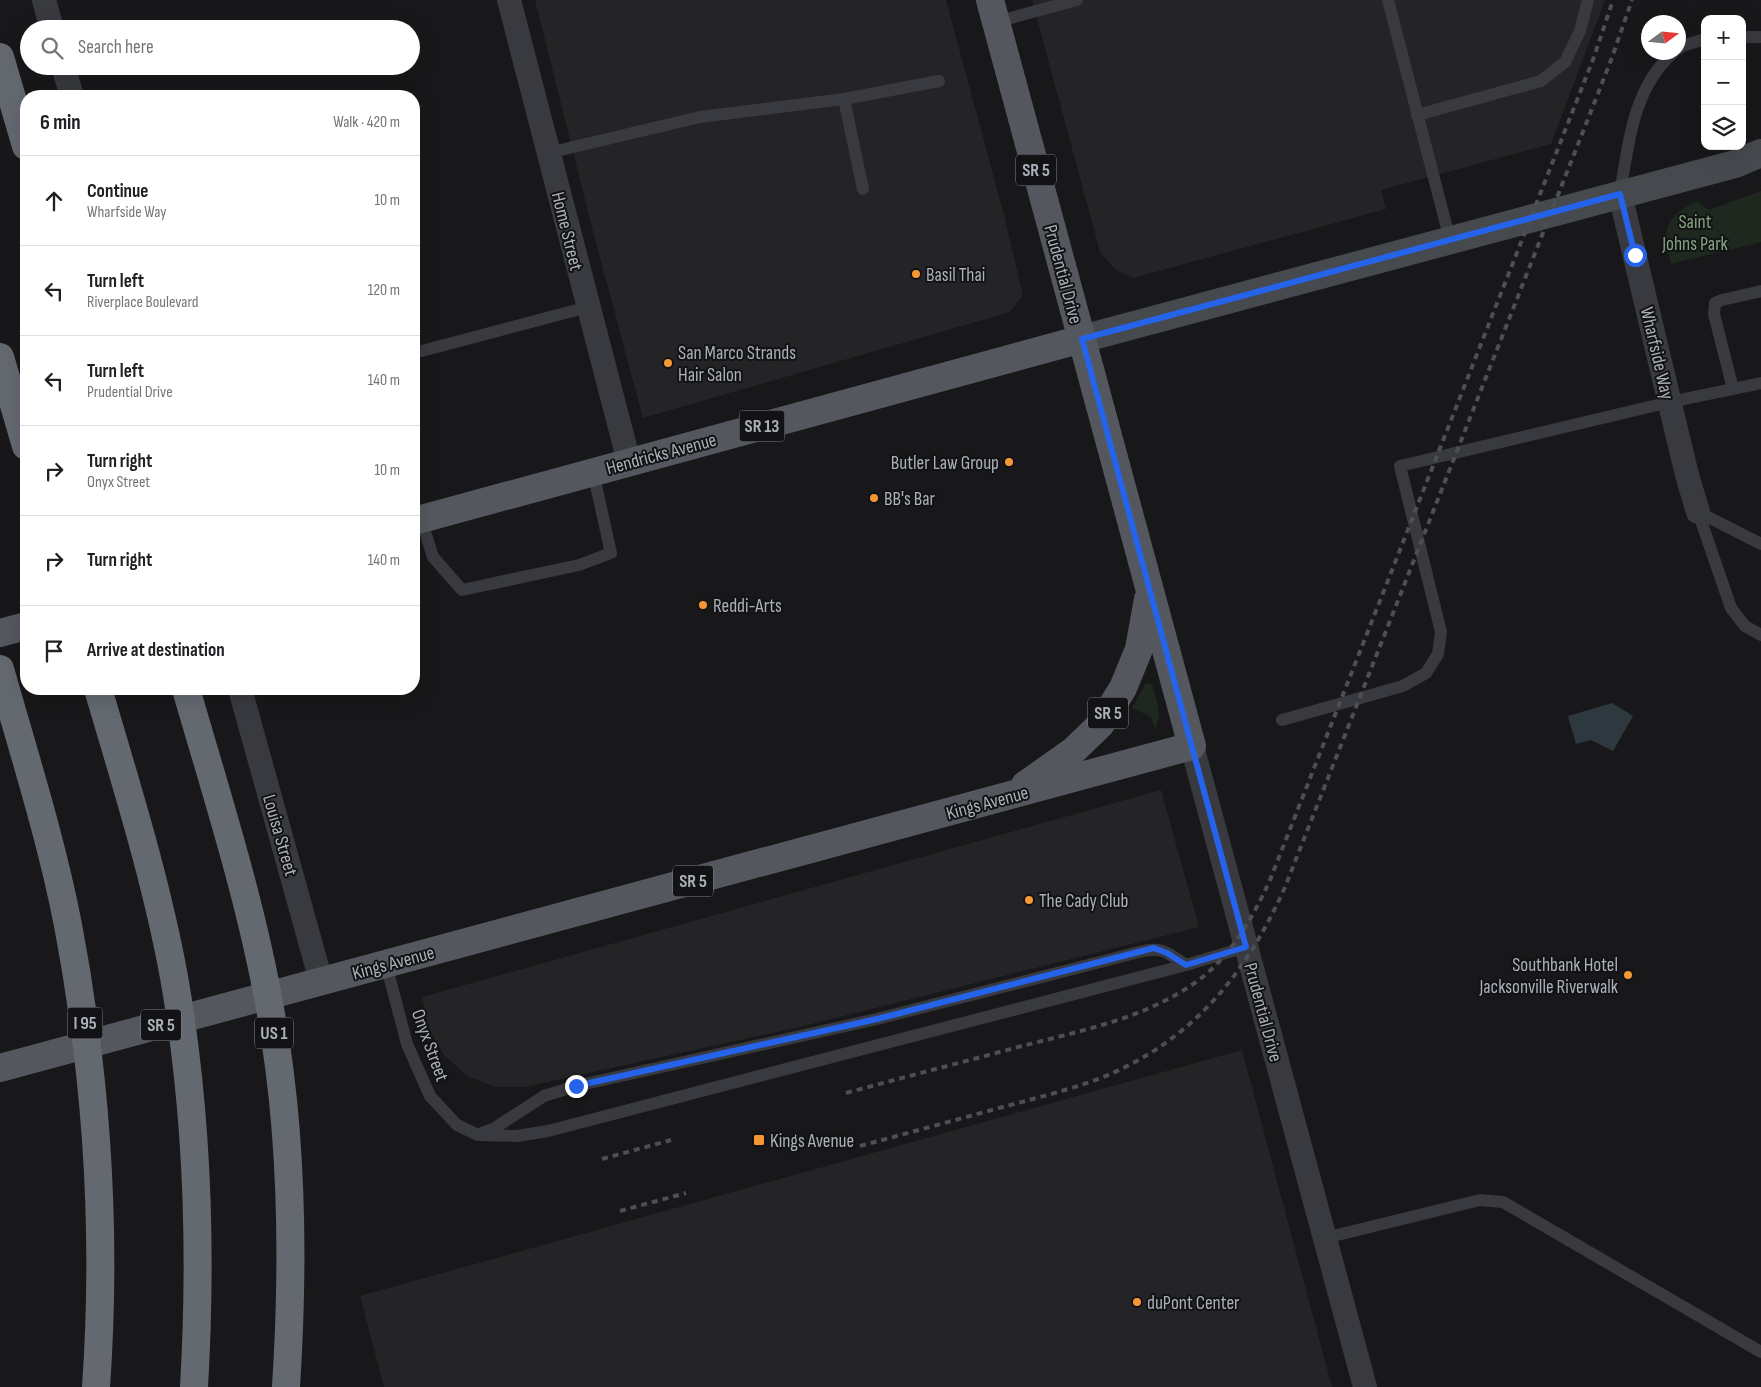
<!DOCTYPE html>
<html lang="en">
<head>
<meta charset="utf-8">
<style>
	body { margin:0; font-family:"Sofia Sans Condensed",sans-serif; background:#f2f2f2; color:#202124 }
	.controls { position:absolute; right:15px; top:15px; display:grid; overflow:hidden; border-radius:10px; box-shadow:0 5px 20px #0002 }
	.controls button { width:45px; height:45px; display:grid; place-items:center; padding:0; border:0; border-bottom:1px solid #e0e0e0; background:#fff; color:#202124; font:25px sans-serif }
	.compass { position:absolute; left:1641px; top:15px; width:45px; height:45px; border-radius:50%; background:#fff; box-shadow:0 5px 20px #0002; rotate:75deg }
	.stop { position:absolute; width:15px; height:15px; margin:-11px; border:4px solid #2563eb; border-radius:50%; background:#fff }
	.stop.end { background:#2563eb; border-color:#fff; box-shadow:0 1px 5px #0008 }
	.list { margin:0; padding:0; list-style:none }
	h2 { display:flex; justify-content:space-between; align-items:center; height:65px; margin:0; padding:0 20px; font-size:21px }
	h2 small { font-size:16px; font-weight:400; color:#757577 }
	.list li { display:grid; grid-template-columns:32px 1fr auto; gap:15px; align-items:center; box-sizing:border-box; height:90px; padding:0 20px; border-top:1px solid #e0e0e0 }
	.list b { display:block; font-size:19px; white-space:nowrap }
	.list p { margin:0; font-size:16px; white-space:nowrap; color:#757577 }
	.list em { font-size:16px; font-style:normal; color:#757577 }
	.icon { flex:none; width:28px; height:28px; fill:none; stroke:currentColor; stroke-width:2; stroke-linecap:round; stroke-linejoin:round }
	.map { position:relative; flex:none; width:1761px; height:1387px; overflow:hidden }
	.search { position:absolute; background:#fff; box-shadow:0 5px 20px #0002; left:20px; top:20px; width:400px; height:55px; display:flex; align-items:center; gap:12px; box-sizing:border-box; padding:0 18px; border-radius:28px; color:#757577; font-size:19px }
	.panel { position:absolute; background:#fff; box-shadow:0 5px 20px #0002; left:20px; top:90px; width:400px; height:605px; border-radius:20px }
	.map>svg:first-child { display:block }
</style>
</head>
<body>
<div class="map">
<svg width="1761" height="1387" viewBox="0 0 1761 1387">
	<rect width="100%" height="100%" fill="#18181a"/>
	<path fill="#242427" d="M535 0H946L1004 215 1023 295 1010 312 643 418 596 243Z
		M1032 0H1605L1551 144 1381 190 1386 209 1133 278 1116 270 1100 252Z
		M1161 790 1199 927 791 1029 524 1087H495L467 1076 444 1055 429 1028 422 997Z
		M1242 1050 1332 1387H384L360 1296Z"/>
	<path fill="#1f281f" d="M1761 191V242L1671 264C1662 229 1664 218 1697 201L1709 210Z
		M1149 683 1152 684C1156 699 1163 714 1155 729L1151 717 1132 708 1145 684Z"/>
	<path fill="#2d393e" d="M1612 703 1633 716 1613 751 1591 740 1576 744 1568 716Z"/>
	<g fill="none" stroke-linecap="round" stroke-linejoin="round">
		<path stroke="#393a3f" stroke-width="12" d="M1388 0 1450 240
			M996 22 1077 0
			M1742 37H1761
			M1678 49 1682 46 1705 39
			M844 99 863 189
			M1417 115 1541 81 1565 62 1580 31 1588 0
			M548 153 700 117 844 99 939 81
			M1620 194C1628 145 1633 87 1674 52
			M414 353 588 307
			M1733 389 1714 314 1715 303 1722 300 1761 291
			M1698 512 1731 608 1745 626 1761 635
			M1698 512 1761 544
			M421 519 433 557 462 590 579 565 611 553 593 472
			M1282 720 1403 686 1426 673 1438 654 1441 632 1400 466 1670 402 1761 383
			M386 964 407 1044 430 1096 457 1125 478 1135 517 1136 548 1131 1186 965 1246 947
			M482 1133 493 1129 544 1096 576 1086 877 1019 1139 952C1162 946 1167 952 1186 965
			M1325 1238 1480 1200 1503 1202 1761 1352"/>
		<path stroke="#393a3f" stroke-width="24" d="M44 0 52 29
			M509 0 629 462
			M63 66 72 96
			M1620 194 1687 475 1698 512
			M240 689 321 981
			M1192 746 1365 1387"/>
		<path stroke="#464a4f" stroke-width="28" d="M1082 339 1735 164 1761 153"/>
		<path stroke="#54585e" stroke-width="28" d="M414 521 1082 339
			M0 633 26 626
			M1025 785 1073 751 1100 725 1123 688 1139 649 1148 599
			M0 1068 1192 746 990 0"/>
		<path stroke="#646970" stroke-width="28" d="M0 57 26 146
			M0 357 26 446"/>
		<path stroke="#4c4f54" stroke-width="4" stroke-dasharray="6 5" stroke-linecap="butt" d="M846 1093C905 1077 963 1062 1022 1046 1084 1030 1152 1017 1204 976 1234 951 1254 915 1270 880L1594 57 1613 0
			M860 1146C908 1133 955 1120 1003 1107 1036 1098 1069 1090 1101 1078 1192 1041 1246 975 1285 887L1610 63 1632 0
			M602 1159 671 1140
			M620 1211 686 1193"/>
		<path stroke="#646970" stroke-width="28" d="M0 669C24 754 51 838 68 925 97 1078 107 1232 96 1387
			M98 689C126 784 156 879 174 977 198 1114 202 1249 194 1387
			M186 689C217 796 252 904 271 1014 293 1137 294 1263 286 1387"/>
	</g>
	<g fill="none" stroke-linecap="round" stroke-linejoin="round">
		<path stroke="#2563eb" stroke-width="6" d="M576 1086 877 1019 1154 948 1167 953 1186 965 1246 947 1082 339 1620 194 1635 255"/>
	</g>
	<g fill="#f59834" stroke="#131315" stroke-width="2">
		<circle cx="916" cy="274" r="5"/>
		<circle cx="668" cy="363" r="5"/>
		<circle cx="1009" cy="462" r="5"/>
		<circle cx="874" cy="498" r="5"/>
		<circle cx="703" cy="605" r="5"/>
		<circle cx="1029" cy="900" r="5"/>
		<circle cx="1628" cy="975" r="5"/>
		<rect x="753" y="1134" width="12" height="12" rx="2.5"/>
		<circle cx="1137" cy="1302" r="5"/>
	</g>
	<g text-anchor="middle" stroke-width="4" stroke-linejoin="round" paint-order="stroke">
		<g fill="#131315" stroke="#7d8288" stroke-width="1">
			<rect x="1016" y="154.5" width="40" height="31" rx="4"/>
			<rect x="739.5" y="410.5" width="45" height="31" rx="4"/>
			<rect x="1088" y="697.5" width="40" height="31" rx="4"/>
			<rect x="673" y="865.5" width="40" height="31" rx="4"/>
			<rect x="67.5" y="1007.5" width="35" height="31" rx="4"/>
			<rect x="141" y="1009.5" width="40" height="31" rx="4"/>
			<rect x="255" y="1017.5" width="38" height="31" rx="4"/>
		</g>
		<g font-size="18" font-weight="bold" fill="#aab1ba">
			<text x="1036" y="176">SR 5</text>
			<text x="762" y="432">SR 13</text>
			<text x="1108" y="719">SR 5</text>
			<text x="693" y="887">SR 5</text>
			<text x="85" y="1029">I 95</text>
			<text x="161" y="1031">SR 5</text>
			<text x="274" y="1039">US 1</text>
		</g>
		<g font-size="19" fill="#83a580" stroke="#131315">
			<text x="1695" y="228">Saint<tspan x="1695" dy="22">Johns Park</tspan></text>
		</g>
		<g font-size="19" fill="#aab1ba" stroke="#131315">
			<text transform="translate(568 231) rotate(76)" y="7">Home Street</text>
			<text transform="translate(1064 274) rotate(75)" y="7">Prudential Drive</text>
			<text transform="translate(1658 353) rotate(77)" y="7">Wharfside Way</text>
			<text transform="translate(661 453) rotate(-15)" y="7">Hendricks Avenue</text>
			<text transform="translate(987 802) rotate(-15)" y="7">Kings Avenue</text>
			<text transform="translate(281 835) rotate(74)" y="7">Louisa Street</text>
			<text transform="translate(393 962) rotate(-15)" y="7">Kings Avenue</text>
			<text transform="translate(1264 1012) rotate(75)" y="7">Prudential Drive</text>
			<text transform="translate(431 1045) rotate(70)" y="7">Onyx Street</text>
		</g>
		<g font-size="19" fill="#aab1ba" stroke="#131315" text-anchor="start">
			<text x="926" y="281">Basil Thai</text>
			<text x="678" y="359">San Marco Strands<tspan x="678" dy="22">Hair Salon</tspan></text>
			<text x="999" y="469" text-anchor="end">Butler Law Group</text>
			<text x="884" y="505">BB's Bar</text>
			<text x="713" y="612">Reddi-Arts</text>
			<text x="1039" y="907">The Cady Club</text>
			<text x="1618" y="971" text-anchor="end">Southbank Hotel<tspan x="1618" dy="22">Jacksonville Riverwalk</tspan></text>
			<text x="770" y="1147">Kings Avenue</text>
			<text x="1147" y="1309">duPont Center</text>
		</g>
	</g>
</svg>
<div class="controls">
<button>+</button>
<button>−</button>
<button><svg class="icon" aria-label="layers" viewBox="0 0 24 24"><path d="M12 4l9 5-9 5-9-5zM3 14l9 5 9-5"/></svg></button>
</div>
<svg class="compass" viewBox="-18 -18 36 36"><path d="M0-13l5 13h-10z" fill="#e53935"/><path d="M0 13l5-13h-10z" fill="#757577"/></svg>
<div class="stop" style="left:1635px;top:255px"></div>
<div class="stop end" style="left:576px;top:1086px"></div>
<div class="search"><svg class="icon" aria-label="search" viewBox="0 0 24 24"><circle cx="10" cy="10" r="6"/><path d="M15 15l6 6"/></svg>Search here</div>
<section class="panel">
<h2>6 min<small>Walk · 420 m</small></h2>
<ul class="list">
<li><svg class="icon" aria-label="ahead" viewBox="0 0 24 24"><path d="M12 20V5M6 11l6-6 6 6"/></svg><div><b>Continue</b><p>Wharfside Way</p></div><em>10 m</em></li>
<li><svg class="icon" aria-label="left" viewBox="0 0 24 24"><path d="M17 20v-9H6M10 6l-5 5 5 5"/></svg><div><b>Turn left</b><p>Riverplace Boulevard</p></div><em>120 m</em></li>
<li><svg class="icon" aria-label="left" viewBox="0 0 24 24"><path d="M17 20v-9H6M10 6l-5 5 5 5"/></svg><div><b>Turn left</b><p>Prudential Drive</p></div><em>140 m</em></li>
<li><svg class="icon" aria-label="right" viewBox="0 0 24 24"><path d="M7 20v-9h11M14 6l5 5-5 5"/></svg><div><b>Turn right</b><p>Onyx Street</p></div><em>10 m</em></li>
<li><svg class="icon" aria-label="right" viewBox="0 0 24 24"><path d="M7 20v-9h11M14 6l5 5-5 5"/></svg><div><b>Turn right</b></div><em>140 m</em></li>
<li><svg class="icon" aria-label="arrive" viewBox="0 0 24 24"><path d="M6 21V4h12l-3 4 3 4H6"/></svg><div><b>Arrive at destination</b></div></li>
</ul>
</section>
</div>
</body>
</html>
